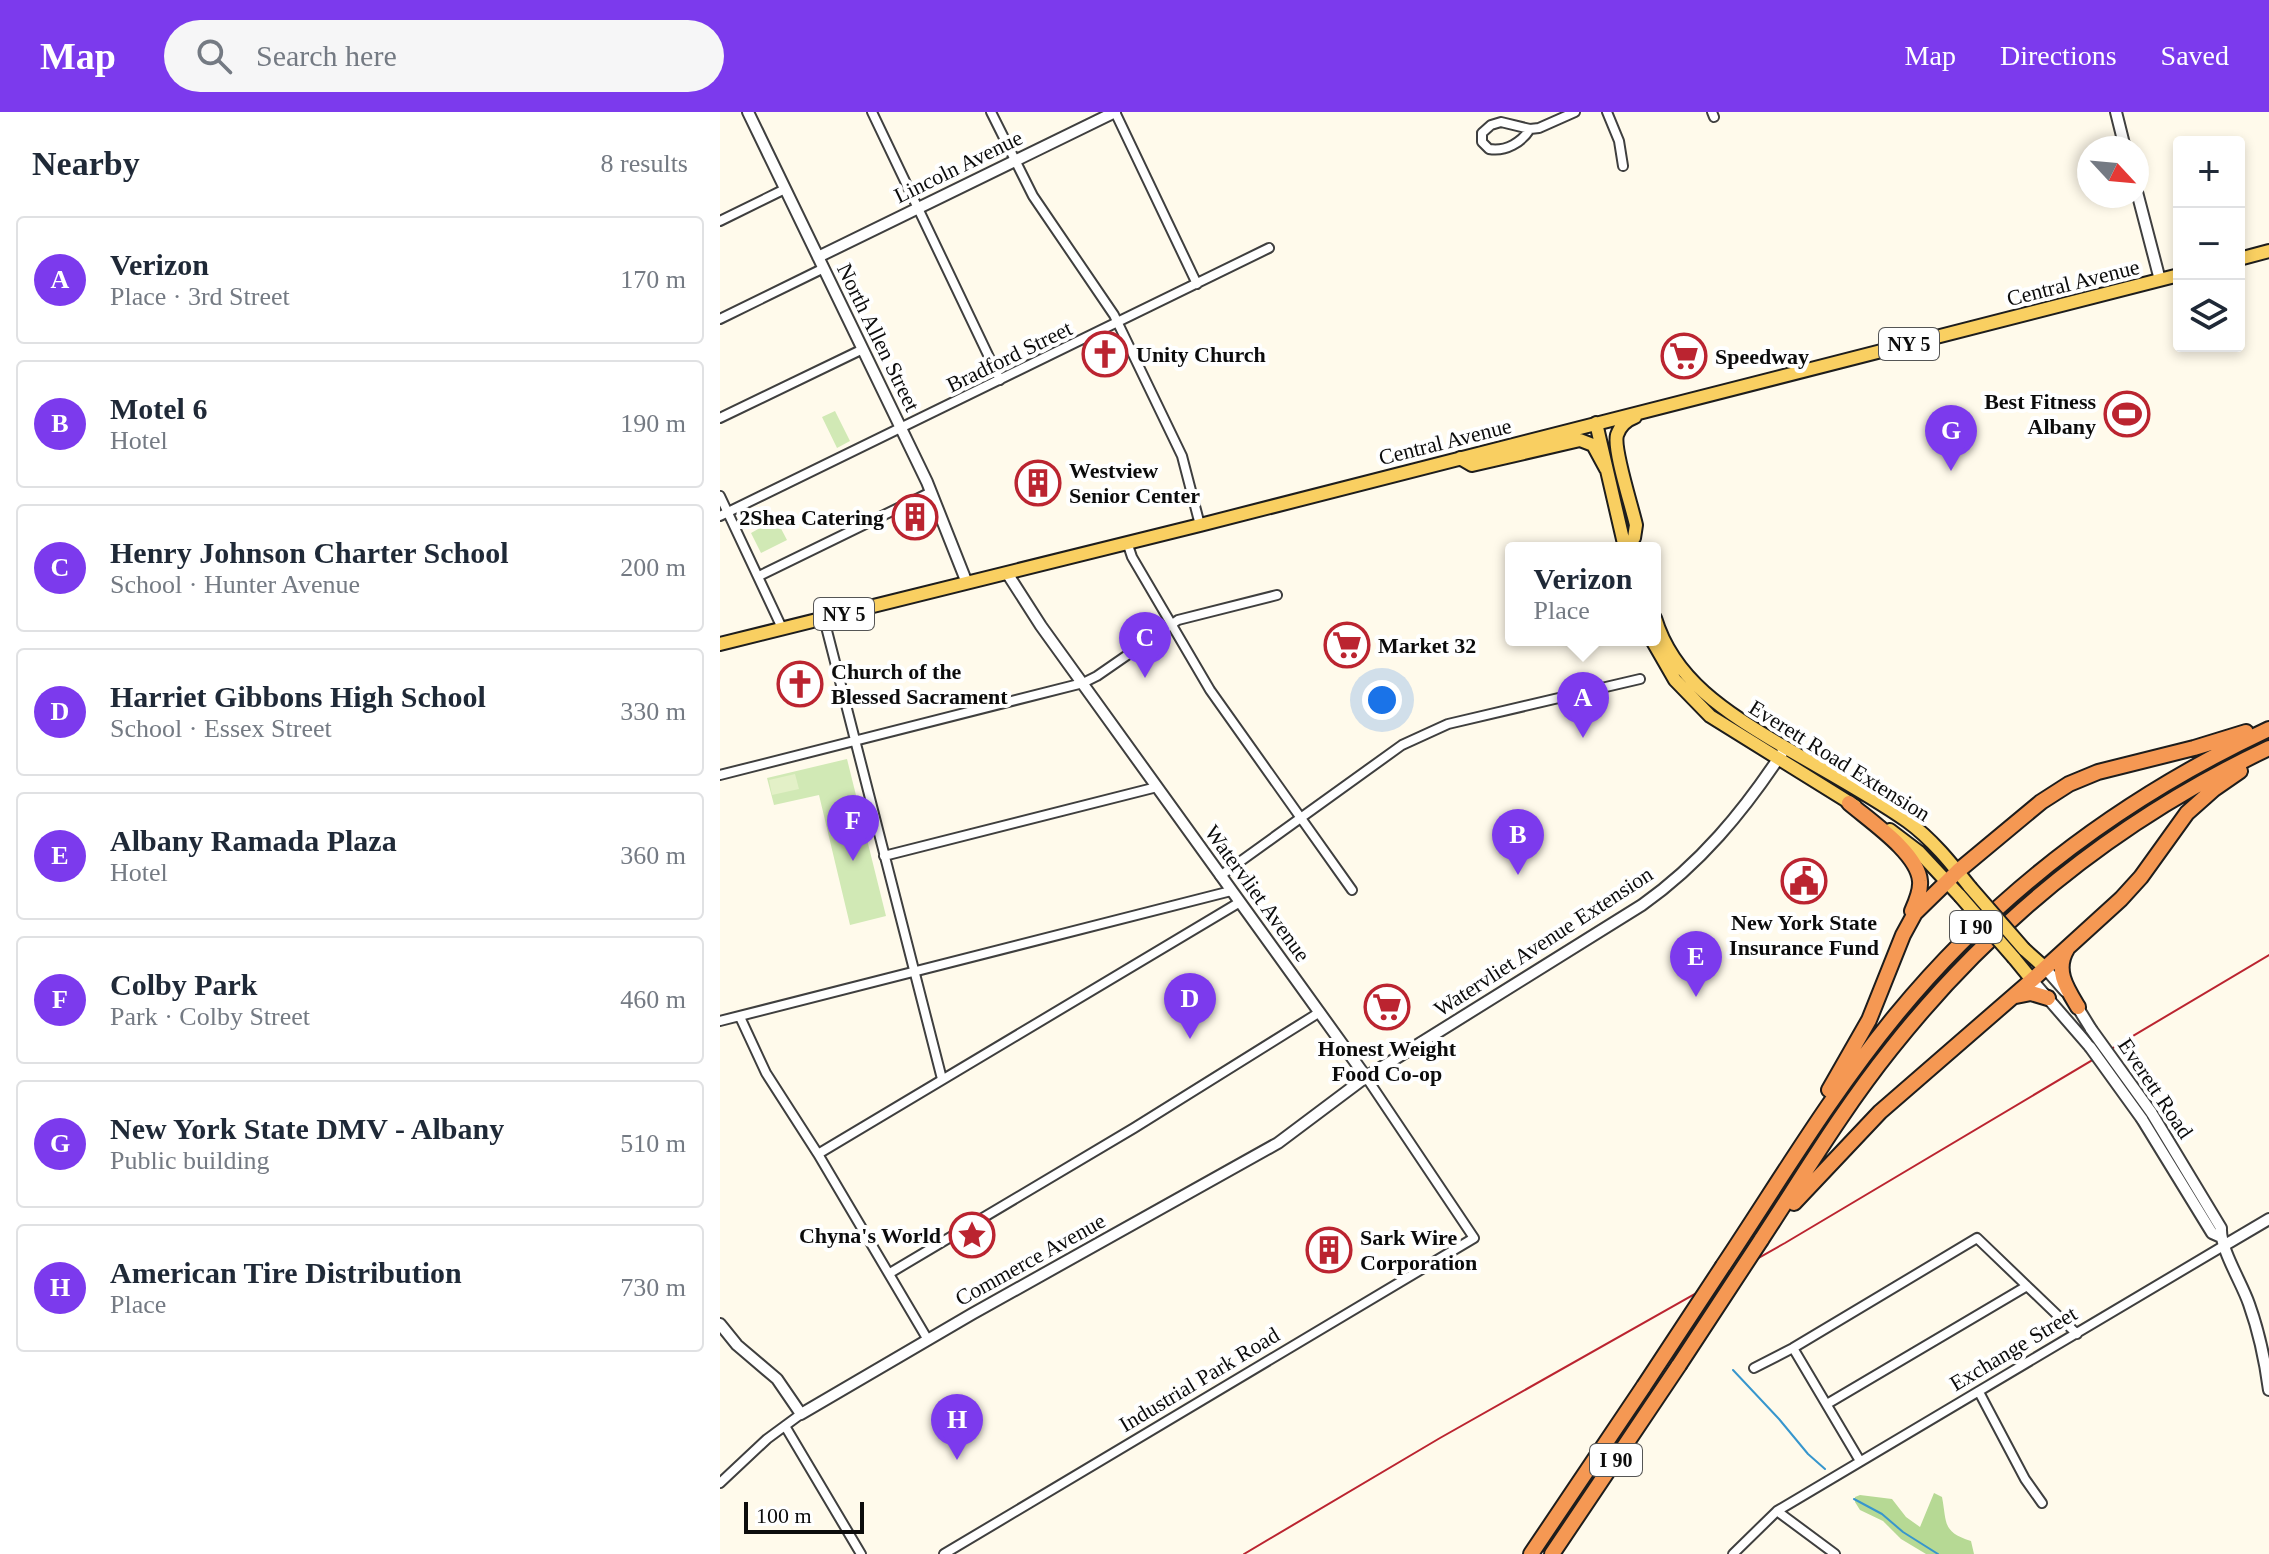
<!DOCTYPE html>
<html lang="en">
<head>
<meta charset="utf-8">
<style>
	body { margin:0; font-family:Georgia,serif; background:#f6f6f7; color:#1f2937 }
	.controls { position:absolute; right:24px; top:24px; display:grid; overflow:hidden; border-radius:8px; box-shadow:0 4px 12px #0003 }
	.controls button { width:72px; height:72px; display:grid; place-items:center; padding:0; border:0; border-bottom:2px solid #e0e1e3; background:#fff; color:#1f2937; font:40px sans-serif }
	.compass { position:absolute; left:1357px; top:24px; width:72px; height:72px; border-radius:50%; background:#fff; box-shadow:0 4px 12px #0003; rotate:116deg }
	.scale { position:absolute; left:24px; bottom:20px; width:120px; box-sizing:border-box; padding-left:8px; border:4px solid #0c0c0c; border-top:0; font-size:22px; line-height:28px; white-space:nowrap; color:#0c0c0c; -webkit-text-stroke:6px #fff; paint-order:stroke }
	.you { position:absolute; left:662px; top:588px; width:28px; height:28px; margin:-20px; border:6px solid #fff; border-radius:50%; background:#1a73e8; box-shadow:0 0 0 12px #1a73e833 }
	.badge { display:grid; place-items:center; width:52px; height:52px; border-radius:50%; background:#7c3aed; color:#fff; font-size:26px; font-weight:700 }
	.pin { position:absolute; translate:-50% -66px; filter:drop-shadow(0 2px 4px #0008) }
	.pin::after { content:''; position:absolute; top:42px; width:28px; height:24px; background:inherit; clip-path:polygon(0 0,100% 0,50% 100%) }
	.popup { position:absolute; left:785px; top:430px; width:156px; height:104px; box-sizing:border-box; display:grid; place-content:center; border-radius:8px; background:#fff; filter:drop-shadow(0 2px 6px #0005); font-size:26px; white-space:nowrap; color:#747a83 }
	.popup b { font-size:30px; color:#1f2937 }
	.popup::after { content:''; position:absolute; left:50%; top:100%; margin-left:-16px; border:16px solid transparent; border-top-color:#fff }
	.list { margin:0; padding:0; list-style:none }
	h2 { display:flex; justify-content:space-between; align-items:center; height:104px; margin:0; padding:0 32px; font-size:34px }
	h2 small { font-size:26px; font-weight:400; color:#747a83 }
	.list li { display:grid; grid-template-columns:52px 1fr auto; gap:24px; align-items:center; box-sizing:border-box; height:128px; margin:0 16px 16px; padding:0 16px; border:2px solid #e0e1e3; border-radius:8px }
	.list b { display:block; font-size:30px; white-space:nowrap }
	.list p { margin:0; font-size:26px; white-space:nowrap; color:#747a83 }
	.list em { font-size:26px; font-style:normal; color:#747a83 }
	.icon { flex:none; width:44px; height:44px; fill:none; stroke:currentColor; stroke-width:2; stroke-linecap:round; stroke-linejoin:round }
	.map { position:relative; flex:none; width:1549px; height:1442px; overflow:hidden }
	header { display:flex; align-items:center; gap:48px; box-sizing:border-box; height:112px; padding:0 40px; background:#7c3aed; color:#fff }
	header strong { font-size:38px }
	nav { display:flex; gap:44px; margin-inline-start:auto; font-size:28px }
	.search { width:560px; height:72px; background:#f6f6f7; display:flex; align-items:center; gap:20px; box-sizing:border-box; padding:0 28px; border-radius:44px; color:#747a83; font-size:30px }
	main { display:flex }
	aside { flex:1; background:#fff }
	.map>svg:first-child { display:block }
</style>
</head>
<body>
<header>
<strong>Map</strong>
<div class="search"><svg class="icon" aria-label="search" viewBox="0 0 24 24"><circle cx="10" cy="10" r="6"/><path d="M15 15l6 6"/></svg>Search here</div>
<nav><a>Map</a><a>Directions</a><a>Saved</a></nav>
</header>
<main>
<aside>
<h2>Nearby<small>8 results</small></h2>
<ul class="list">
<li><span class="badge">A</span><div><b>Verizon</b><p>Place · 3rd Street</p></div><em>170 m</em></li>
<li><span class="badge">B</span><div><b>Motel 6</b><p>Hotel</p></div><em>190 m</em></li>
<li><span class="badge">C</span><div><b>Henry Johnson Charter School</b><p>School · Hunter Avenue</p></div><em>200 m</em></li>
<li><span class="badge">D</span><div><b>Harriet Gibbons High School</b><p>School · Essex Street</p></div><em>330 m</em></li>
<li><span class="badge">E</span><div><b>Albany Ramada Plaza</b><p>Hotel</p></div><em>360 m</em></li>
<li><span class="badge">F</span><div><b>Colby Park</b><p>Park · Colby Street</p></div><em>460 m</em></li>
<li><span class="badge">G</span><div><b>New York State DMV - Albany</b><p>Public building</p></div><em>510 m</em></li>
<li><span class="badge">H</span><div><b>American Tire Distribution</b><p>Place</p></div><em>730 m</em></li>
</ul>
</aside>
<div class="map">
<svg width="1549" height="1442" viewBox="0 0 1549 1442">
	<rect width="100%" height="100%" fill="#fffaeb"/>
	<path fill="#d1e9b5" d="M115 299 130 329 117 336 102 305Z
		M56 407 67 428 41 441 31 421Z
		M127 647 166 804 130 813 99 683 54 693 47 666Z"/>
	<path fill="#b6d994" d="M1214 1381 1222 1385C1227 1411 1222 1420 1251 1429L1254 1442H1206L1181 1427 1163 1409 1140 1398 1135 1390V1385L1140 1383 1172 1387 1186 1405 1200 1415Z"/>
	<path fill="#e3f0c7" d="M75 662 79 677 52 683 49 668Z"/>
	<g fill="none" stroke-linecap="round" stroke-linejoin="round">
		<path stroke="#3796cd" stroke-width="2" d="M1013 1258 1059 1307 1088 1342 1105 1357
			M1134 1387 1162 1402 1183 1420 1218 1442"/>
		<g stroke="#3f3f3f" stroke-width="12">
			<path id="minor" d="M152 0 280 268
				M271 0 313 84 394 203 462 344 480 413
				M395 0 477 172
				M887 0 899 29 903 54
				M992 0 994 5
				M781 10 810 17C802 30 786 40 769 37L762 30V21L771 13Z
				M810 17 819 16 855 0
				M0 109 65 77
				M0 207 104 156
				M0 306 143 237
				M0 384 62 516
				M0 404 549 136
				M407 430 412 445 490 578 632 778
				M39 464 211 380
				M104 507 222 967
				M0 663 363 571 377 564 458 508 557 483
				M164 744 437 675
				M500 764 682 633 728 612 920 567
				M20 905 46 961 98 1042 208 1228
				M0 909 511 779
				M98 1042 520 790
				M170 1161 414 1016 600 900
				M1073 1236 1140 1349
				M1034 1256 1073 1236 1257 1126 1357 1222
				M1259 1280 1305 1367 1322 1391
				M1107 1292 1307 1174
				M65 1314 141 1442
				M0 1371 47 1327 81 1302
				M1057 1399 1115 1442
				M224 1442 754 1126 646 965
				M1013 1442 1057 1399 1505 1133"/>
		</g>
		<g stroke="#3f3f3f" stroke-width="14">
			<path id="tertiary" d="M28 0 207 370 247 471
				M1396 0 1405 36
				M1417 80 1440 168
				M98 145 395 0
				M287 461 321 514 646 965
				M1324 855 1345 879
				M1312 868 1370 935
				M1355 891 1371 917
				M1431 1000 1501 1116C1500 1137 1522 1171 1529 1192 1539 1220 1545 1248 1549 1278
				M1422 1007 1492 1121 1501 1125
				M1505 1133 1549 1107
				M0 1212 17 1233 57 1267 81 1302 252 1202 558 1031 646 965 922 793C980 752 1023 700 1062 641"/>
		</g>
		<g stroke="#1d1d1d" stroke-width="16">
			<path id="primary" d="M1519 147 1549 139
				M876 311 905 436
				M740 346 752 353 860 328 873 333 886 357
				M914 426 916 413C912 395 893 337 897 323 900 314 907 308 915 305
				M935 506C954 569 1008 601 1061 633 1103 658 1147 681 1187 709 1212 727 1231 751 1250 775
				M932 528 955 568 990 604 1135 694
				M0 532 480 413 1459 163
				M1170 718 1199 740 1240 784
				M1304 837 1324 855
				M1294 846 1312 868"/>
		</g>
		<g stroke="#1d1d1d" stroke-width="18">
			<path id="motorway" d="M1129 691C1150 709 1198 741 1200 769 1201 779 1196 790 1192 799
				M1347 837C1334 858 1347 877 1358 895
				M1296 884 1311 881 1328 886
				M1109 978 1149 908 1183 823 1195 801 1238 759 1321 690 1349 672 1378 660 1474 636 1526 620
				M1074 1091 1160 1000 1312 868 1401 787 1421 765 1467 701 1494 677 1520 659
				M1041 1128C1083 1064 1123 997 1171 937 1273 808 1401 706 1549 636
				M1003 1154C1059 1070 1111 982 1176 903 1277 780 1404 685 1549 617
				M811 1442 924 1274
				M832 1442 959 1253"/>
		</g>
		<use href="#minor" stroke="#fff" stroke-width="8"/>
		<use href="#tertiary" stroke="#fff" stroke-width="10"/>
		<use href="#primary" stroke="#f9cf61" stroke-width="12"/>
		<use href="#motorway" stroke="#f59853" stroke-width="14"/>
		<path stroke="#bb2430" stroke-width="2" d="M524 1442 720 1326 1065 1131 1549 843"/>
		<g stroke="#3f3f3f" stroke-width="14" stroke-linecap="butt">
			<path id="tertiary-bridge" d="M1371 917 1431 1000
				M1370 935 1422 1007"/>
		</g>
		<g stroke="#1d1d1d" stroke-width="16" stroke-linecap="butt">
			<path id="primary-bridge" d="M1250 775 1304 837
				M1240 784 1294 846"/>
		</g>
		<g stroke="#1d1d1d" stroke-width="18" stroke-linecap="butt">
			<path id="motorway-bridge" d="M959 1253 1041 1128
				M924 1274 1003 1154"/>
		</g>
		<use href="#tertiary-bridge" stroke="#fff" stroke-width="10"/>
		<use href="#primary-bridge" stroke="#f9cf61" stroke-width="12"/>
		<use href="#motorway-bridge" stroke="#f59853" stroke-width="14"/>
	</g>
	<defs>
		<g id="church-ring" transform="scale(2.3)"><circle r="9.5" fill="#fff" stroke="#bb2430" stroke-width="1.5"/><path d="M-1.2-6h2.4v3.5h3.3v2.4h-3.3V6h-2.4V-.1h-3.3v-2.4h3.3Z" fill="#bb2430"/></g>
		<g id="supermarket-ring" transform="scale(2.3)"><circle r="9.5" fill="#fff" stroke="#bb2430" stroke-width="1.5"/><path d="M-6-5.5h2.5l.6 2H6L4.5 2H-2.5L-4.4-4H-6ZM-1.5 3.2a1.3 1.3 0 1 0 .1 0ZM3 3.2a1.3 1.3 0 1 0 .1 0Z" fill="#bb2430"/></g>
		<g id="stadium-ring" transform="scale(2.3)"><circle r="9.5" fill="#fff" stroke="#bb2430" stroke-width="1.5"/><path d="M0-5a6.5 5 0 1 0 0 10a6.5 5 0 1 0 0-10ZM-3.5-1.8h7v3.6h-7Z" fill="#bb2430"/></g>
		<g id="building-ring" transform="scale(2.3)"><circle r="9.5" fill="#fff" stroke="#bb2430" stroke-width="1.5"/><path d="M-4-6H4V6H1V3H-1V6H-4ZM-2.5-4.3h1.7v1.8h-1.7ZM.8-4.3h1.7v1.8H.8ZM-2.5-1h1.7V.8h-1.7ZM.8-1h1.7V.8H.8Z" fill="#bb2430"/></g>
		<g id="civic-ring" transform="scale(2.3)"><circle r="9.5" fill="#fff" stroke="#bb2430" stroke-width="1.5"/><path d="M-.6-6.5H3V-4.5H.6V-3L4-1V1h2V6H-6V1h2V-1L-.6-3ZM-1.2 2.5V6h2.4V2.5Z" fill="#bb2430"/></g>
		<g id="sight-ring" transform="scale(2.3)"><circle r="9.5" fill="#fff" stroke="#bb2430" stroke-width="1.5"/><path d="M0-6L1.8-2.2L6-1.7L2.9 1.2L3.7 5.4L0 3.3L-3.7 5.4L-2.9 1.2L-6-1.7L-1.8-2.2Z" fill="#bb2430"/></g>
	</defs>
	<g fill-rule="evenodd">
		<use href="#church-ring" x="385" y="242"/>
		<use href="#supermarket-ring" x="964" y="244"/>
		<use href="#stadium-ring" x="1407" y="302"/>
		<use href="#building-ring" x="318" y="371"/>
		<use href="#building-ring" x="195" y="405"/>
		<use href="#supermarket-ring" x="627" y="533"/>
		<use href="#church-ring" x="80" y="572"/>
		<use href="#civic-ring" x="1084" y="769"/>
		<use href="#supermarket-ring" x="667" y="895"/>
		<use href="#sight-ring" x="252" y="1123"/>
		<use href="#building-ring" x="609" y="1138"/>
	</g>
	<g text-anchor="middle" stroke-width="8" stroke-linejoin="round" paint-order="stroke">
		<g fill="#fff" stroke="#555" stroke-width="2">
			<rect x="1159" y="216" width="60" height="32" rx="6"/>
			<rect x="94" y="486" width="60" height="32" rx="6"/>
			<rect x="1230" y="799" width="52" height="32" rx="6"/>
			<rect x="870" y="1332" width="52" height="32" rx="6"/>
		</g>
		<g font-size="20" font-weight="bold" fill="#0c0c0c">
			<text x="1189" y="239">NY 5</text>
			<text x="124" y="509">NY 5</text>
			<text x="1256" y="822">I 90</text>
			<text x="896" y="1355">I 90</text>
		</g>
		<g font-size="22" fill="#0c0c0c" stroke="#fff">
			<text transform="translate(238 54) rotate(-26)" y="8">Lincoln Avenue</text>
			<text transform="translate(1353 170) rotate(-14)" y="8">Central Avenue</text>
			<text transform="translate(159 225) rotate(64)" y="8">North Allen Street</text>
			<text transform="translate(289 244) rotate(-26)" y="8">Bradford Street</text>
			<text transform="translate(725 329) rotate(-14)" y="8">Central Avenue</text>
			<text transform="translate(1120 648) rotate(32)" y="8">Everett Road Extension</text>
			<text transform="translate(538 781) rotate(54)" y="8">Watervliet Avenue</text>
			<text transform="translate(823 829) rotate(-33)" y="8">Watervliet Avenue Extension</text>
			<text transform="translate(1436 976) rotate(56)" y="8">Everett Road</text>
			<text transform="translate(310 1147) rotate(-29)" y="8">Commerce Avenue</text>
			<text transform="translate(1293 1236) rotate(-31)" y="8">Exchange Street</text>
			<text transform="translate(479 1267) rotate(-31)" y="8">Industrial Park Road</text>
		</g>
		<g font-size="22" font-weight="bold" fill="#0c0c0c" stroke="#fff" text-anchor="start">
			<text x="416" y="250">Unity Church</text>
			<text x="995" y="252">Speedway</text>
			<text x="1376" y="297" text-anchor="end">Best Fitness<tspan x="1376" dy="25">Albany</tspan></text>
			<text x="349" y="366">Westview<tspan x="349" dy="25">Senior Center</tspan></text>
			<text x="164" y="413" text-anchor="end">2Shea Catering</text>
			<text x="658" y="541">Market 32</text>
			<text x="111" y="567">Church of the<tspan x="111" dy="25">Blessed Sacrament</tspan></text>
			<text x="1084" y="818" text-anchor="middle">New York State<tspan x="1084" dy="25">Insurance Fund</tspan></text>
			<text x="667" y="944" text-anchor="middle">Honest Weight<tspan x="667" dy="25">Food Co-op</tspan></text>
			<text x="221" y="1131" text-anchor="end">Chyna's World</text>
			<text x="640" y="1133">Sark Wire<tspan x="640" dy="25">Corporation</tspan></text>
		</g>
	</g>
</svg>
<div class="controls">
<button>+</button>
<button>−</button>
<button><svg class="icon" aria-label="layers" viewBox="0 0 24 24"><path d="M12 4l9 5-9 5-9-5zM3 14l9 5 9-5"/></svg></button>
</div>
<svg class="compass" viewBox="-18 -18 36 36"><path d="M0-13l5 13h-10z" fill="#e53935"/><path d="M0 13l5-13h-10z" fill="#747a83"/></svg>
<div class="scale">100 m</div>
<div class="you"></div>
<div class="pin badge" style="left:863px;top:626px">A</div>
<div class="popup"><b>Verizon</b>Place</div>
<div class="pin badge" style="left:798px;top:763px">B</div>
<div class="pin badge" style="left:425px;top:566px">C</div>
<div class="pin badge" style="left:470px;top:927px">D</div>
<div class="pin badge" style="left:976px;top:885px">E</div>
<div class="pin badge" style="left:133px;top:749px">F</div>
<div class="pin badge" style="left:1231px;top:359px">G</div>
<div class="pin badge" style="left:237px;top:1348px">H</div>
</div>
</main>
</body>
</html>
